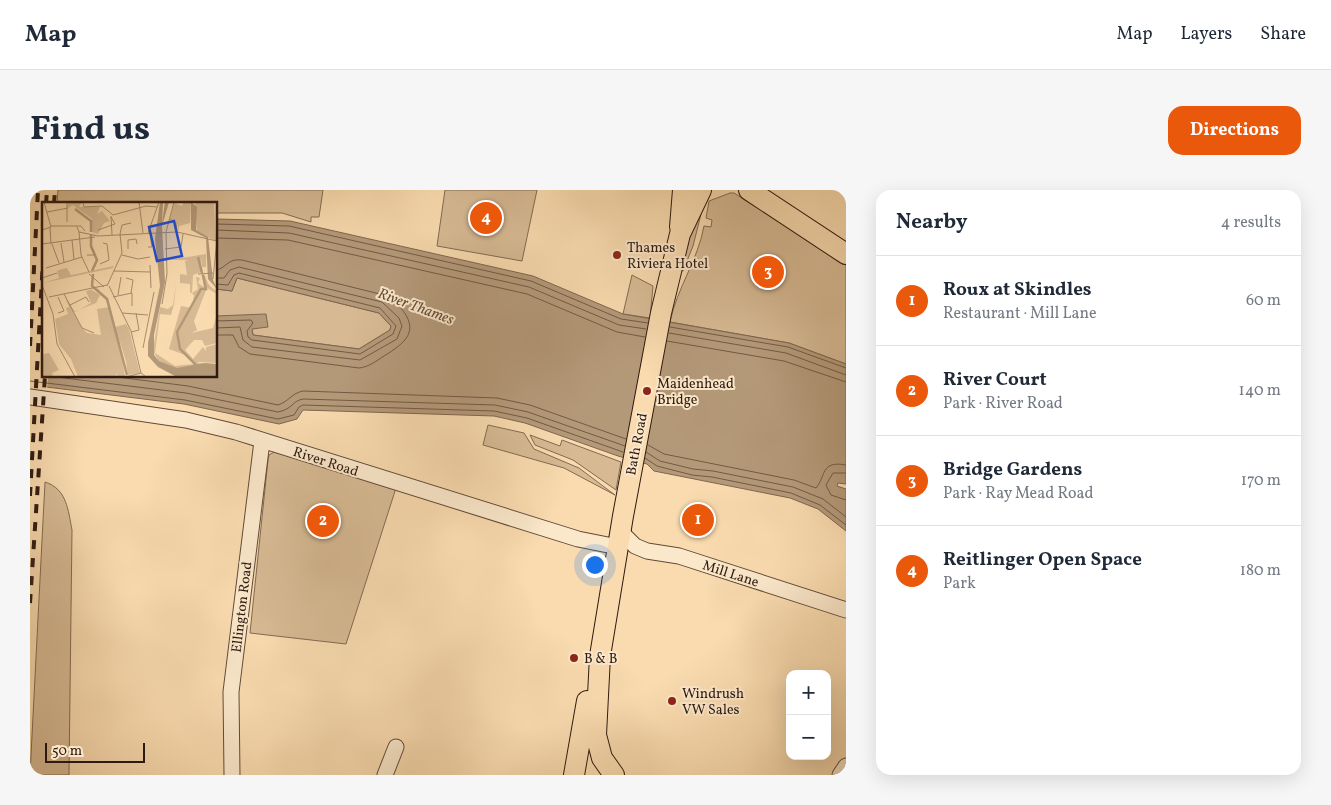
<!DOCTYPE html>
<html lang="en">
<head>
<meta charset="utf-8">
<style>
	body { margin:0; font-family:Vollkorn,serif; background:#f6f6f7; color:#1f2937 }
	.controls { position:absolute; right:15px; bottom:15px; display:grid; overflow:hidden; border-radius:10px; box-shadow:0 5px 20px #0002 }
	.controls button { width:45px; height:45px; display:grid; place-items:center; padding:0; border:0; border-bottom:1px solid #e0e1e3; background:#fff; color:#1f2937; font:25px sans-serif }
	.scale { position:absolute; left:15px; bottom:12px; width:100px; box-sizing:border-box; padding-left:5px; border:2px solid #2f1a11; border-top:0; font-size:14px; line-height:18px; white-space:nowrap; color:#2f1a11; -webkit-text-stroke:4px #fbe8cb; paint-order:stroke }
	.you { position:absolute; left:564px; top:374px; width:18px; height:18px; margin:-12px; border:4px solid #fff; border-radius:50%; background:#1a73e8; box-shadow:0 0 0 8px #1a73e833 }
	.badge { display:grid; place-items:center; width:32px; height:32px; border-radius:50%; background:#ea580c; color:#fff; font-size:16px; font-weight:700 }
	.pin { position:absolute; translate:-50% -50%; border:2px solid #fff; box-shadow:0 1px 5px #0006 }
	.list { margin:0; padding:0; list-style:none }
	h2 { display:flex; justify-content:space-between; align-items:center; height:65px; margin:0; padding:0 20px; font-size:21px }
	h2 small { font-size:16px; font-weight:400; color:#747a83 }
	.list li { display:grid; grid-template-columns:32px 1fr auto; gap:15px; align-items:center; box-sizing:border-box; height:90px; padding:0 20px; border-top:1px solid #e0e1e3 }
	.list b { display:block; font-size:19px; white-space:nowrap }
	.list p { margin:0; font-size:16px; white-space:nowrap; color:#747a83 }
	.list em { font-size:16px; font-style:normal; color:#747a83 }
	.map { position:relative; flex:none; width:816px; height:585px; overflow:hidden; border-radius:15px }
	header { display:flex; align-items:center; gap:30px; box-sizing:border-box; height:70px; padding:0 25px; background:#fff; border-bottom:1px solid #e0e1e3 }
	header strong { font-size:24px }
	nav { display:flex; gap:28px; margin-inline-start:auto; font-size:18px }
	.intro { display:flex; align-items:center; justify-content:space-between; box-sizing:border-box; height:120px; padding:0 30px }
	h1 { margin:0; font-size:35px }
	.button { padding:12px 22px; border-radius:15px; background:#ea580c; color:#fff; font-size:18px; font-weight:700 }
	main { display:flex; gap:30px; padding:0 30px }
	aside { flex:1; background:#fff; border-radius:15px; box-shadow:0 5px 20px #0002 }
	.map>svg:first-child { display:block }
</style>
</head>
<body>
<header>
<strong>Map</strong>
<nav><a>Map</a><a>Layers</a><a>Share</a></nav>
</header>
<div class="intro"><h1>Find us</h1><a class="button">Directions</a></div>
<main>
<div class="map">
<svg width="816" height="585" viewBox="0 0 816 585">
	<rect width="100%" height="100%" fill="#f9dbaf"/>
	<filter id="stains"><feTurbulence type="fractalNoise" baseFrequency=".004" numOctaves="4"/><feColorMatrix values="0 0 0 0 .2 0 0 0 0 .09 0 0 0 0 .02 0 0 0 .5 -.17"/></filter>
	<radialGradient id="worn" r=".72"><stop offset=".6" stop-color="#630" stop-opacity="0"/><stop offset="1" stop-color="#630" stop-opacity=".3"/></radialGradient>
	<path fill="#d7ba94" stroke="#836a52" d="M28 0H293L289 27H281V32L252 23H186V14H27Z
		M415 0H507L492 71 407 56Z
		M700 3H704L816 75V174L759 153 640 132C647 98 668 70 674 36L681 37 682 30 676 28 679 11Z
		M667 23 671 24 663 56 653 81 648 80Z
		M602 85 623 96 620 128 593 124Z
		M207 88 349 123 361 136 360 140 329 159 223 145 222 140 186 126V99L202 101Z
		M458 235 494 243 504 259 549 278 585 305 534 278 453 255Z
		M500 245 530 256 532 250 591 272 586 300 543 270 505 255Z
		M244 262 366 298 316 454 220 443 238 270 239 265Z
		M15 292C37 299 38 320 42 340L39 585H0Z"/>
	<path fill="#b49979" stroke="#7f664f" d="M186 29 260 31 503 86 593 124 759 153 816 174V294L808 293 807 296 816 299V341L788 319 760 308 624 281 617 274 588 266 495 233 464 226 273 220 267 229 249 234 154 214 0 195 14 186H186V126L236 124 238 137 222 139 223 145 329 159 360 140 361 136 349 123 207 88 202 101 186 99Z"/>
	<path fill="#f9dbaf" d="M0 20 14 21V81H0Z
		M0 117 14 118V186H18L17 200 0 198Z"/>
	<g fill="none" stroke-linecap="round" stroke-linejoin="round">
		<path stroke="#725a45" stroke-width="1" d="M186 34 259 36 501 91 591 129 618 133
			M186 40 259 43 499 97 589 135 616 139
			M186 48 258 50 497 104 587 142 615 147
			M186 80C196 79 197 68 212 70L354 105C361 108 365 112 370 117 391 141 375 153 354 166 346 171 339 177 329 178L220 164 209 157 203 145H186
			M186 88H194L200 80 209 77 352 112 369 128 372 136 367 149 330 170 222 157 213 150 210 137 186 138
			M186 94 198 95 204 85 209 83 350 118 366 136 363 144 330 164 222 150 218 147 217 141 223 133 221 130 186 131
			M640 137 758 157 816 178
			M639 143 756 163 816 185
			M637 151 754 171 816 192
			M18 186 156 203 248 222C263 219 262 211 273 209L465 215 498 222 595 256
			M79 186 158 196 248 215C258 212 262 203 273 201L467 208 500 215 596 249
			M0 191 155 210 248 229 264 225 269 217 273 215 464 221 497 228 593 262
			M618 255 634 264 764 290 786 298C796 287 790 270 816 275
			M616 262 630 271 663 279 683 281 763 297 793 309 816 327
			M615 268 627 276 662 285 682 287 761 303 790 315 816 335
			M816 283H803L796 295 801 305 816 310"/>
		<g stroke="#624a38" stroke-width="17">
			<path id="minor" d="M0 207 156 230 206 242 548 349 588 357
				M590 341 605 356 617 361 649 366 816 420
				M202 585 201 502 232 251
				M355 585 366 557
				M810 585 816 576"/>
		</g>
		<g stroke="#2f1a11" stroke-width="22">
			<path id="major" d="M719 0 816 64
				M650 37 653 0
				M544 585 557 511
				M584 585 572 568 566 545 570 466 593 326 631 123 650 44 671 0"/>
		</g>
		<use href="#minor" stroke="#fbe8cb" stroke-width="15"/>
		<use href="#major" stroke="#f9dbaf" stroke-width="20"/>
		<path stroke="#2f1a11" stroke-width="4" stroke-dasharray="9 9" stroke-linecap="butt" d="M16 14 17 0
			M24 14 25 0
			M0 156 8 0
			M0 306 14 52
			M0 413 15 186"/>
	</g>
	<g fill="#8f2418" stroke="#fbe8cb" stroke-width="2">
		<circle cx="587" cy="65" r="5"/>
		<circle cx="617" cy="201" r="5"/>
		<circle cx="544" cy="468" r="5"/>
		<circle cx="642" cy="511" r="5"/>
	</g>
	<g text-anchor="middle" stroke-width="4" stroke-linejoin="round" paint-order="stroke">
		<g font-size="14" fill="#2f1a11" stroke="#fbe8cb" text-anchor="start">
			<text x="597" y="62">Thames<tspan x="597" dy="16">Riviera Hotel</tspan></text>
			<text x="627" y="198">Maidenhead<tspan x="627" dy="16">Bridge</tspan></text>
			<text x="554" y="473">B &amp; B</text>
			<text x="652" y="508">Windrush<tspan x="652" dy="16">VW Sales</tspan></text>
		</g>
		<g font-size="14" fill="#2f1a11" stroke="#fbe8cb">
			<text transform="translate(606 254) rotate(-79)" y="5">Bath Road</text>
			<text transform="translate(296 271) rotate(18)" y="5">River Road</text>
			<text transform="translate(701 383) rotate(18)" y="5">Mill Lane</text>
			<text transform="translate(211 417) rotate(-83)" y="5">Ellington Road</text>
		</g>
		<g font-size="15" font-style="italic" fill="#644d3b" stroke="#fbe8cb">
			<text transform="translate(386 116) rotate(20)" y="5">River Thames</text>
		</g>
	</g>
	<g transform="translate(12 12)">
		<rect width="175" height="175" fill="#f9dbaf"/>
		<path d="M25 0H40L37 5H58L55 12 60 9 68 19 62 21 56 32 50 30V17L31 3 26 6ZM142 0H149L148 21 137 24V30L135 22 128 17 132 1 140 4ZM153 0H172L174 39 155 30ZM164 52V65H160L159 55V66L167 83 174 89 175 92 165 86 152 119 155 128 149 131 171 126 175 112V141L163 144 160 138H152L143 148 151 157 161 145 164 149V145L175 142V161L157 160 155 161H163L141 167 128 165 117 159 111 149 118 105 126 107 131 103 134 81 132 102 129 113 118 112 113 151 133 164 152 162 143 153 127 147 139 104 150 106 152 93 148 90V82L138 81V72L145 73 143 59 146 58H127ZM159 70 162 85 156 81 158 76 154 75 156 87 150 91 151 73ZM72 64 71 66 1 81 17 76 15 69 20 67 25 66 29 73ZM53 87 50 88 58 93 54 101 31 110 40 126 45 131 59 133 55 107 68 105 73 125 84 122 87 127 98 171 86 173 84 159 77 137 83 175H74L76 171 72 175H36L29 157 17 142 13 117 26 112 24 106 27 105 23 95 33 110 49 101 44 89 53 87H57V89ZM0 149 1 152 7 151 17 168 10 171 11 175H0Z" fill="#d7ba94" fill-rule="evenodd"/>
		<path d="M118 0H121L120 21 123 0H127L120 24 123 80 112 133V153L117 159 135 166 163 161 175 162V174H133L116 165 106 154V141L118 84 113 37ZM149 0 155 5 154 28 166 35 171 78 175 87 166 77 164 36 149 28Z" fill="#b49979"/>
		<path fill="none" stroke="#b49979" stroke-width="2.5" d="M33 7 49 19V30M49 33V44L55 58 50 69M156 55 160 71M51 72 50 84 65 97 85 173M155 164 138 147 135 130 159 87H164L161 73"/>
		<path fill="none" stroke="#a88e70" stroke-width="1" d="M25 0V20M41 0 42 5 60 4 71 13 104 4 115 5M97 0 101 31M5 10 26 6M69 14 70 33M127 16 134 21 135 29M8 24H39L43 29M35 25 37 30 56 34 135 30 175 39M8 26 9 42M0 28 9 25 2 0M56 28 73 22 69 15M37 30 39 53 47 70M124 30 132 0M106 31 117 0M78 32 80 23 89 21M30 38 32 57M19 41 22 60M0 42 53 35M10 42 17 61M106 45H110L108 32M86 47V38L94 37 95 42M123 47 139 45 141 32M45 53H53L49 45M80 53 96 57 108 55M58 62 67 58 65 42 61 41M108 63 109 86M4 66 40 55M72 69 108 70M47 72 62 85M156 72 171 71M0 76 15 71M84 76 91 78 89 91M171 77 175 38M0 83 11 112 15 142 33 175M65 84 80 51 78 32M67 84 89 129 99 171 104 175M22 92 40 126 52 131M76 93 79 75M7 95 65 83M16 95 22 109 16 111M71 95 90 91V104M120 102 125 72 124 31M28 103 44 95 47 100M80 111 106 113M89 130 97 128 94 111M101 146 112 90M84 175 99 171"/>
		<path fill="#1d4ed8" fill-opacity="0.15" stroke="#1d4ed8" stroke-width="2.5" d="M132 19 140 54 115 59 107 25Z"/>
		<rect width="175" height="175" fill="none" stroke="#2f1a11" stroke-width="2.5"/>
	</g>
	<rect width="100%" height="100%" filter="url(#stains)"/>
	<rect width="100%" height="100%" fill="url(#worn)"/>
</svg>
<div class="controls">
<button>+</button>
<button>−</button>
</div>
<div class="scale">50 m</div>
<div class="you"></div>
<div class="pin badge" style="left:668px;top:330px">1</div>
<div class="pin badge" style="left:293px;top:331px">2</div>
<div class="pin badge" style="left:738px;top:82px">3</div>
<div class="pin badge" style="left:456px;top:28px">4</div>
</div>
<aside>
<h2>Nearby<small>4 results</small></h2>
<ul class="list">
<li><span class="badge">1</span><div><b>Roux at Skindles</b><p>Restaurant · Mill Lane</p></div><em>60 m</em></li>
<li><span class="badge">2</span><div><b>River Court</b><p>Park · River Road</p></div><em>140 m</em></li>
<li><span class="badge">3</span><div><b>Bridge Gardens</b><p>Park · Ray Mead Road</p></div><em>170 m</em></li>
<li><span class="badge">4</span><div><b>Reitlinger Open Space</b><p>Park</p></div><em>180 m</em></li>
</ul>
</aside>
</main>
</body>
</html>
